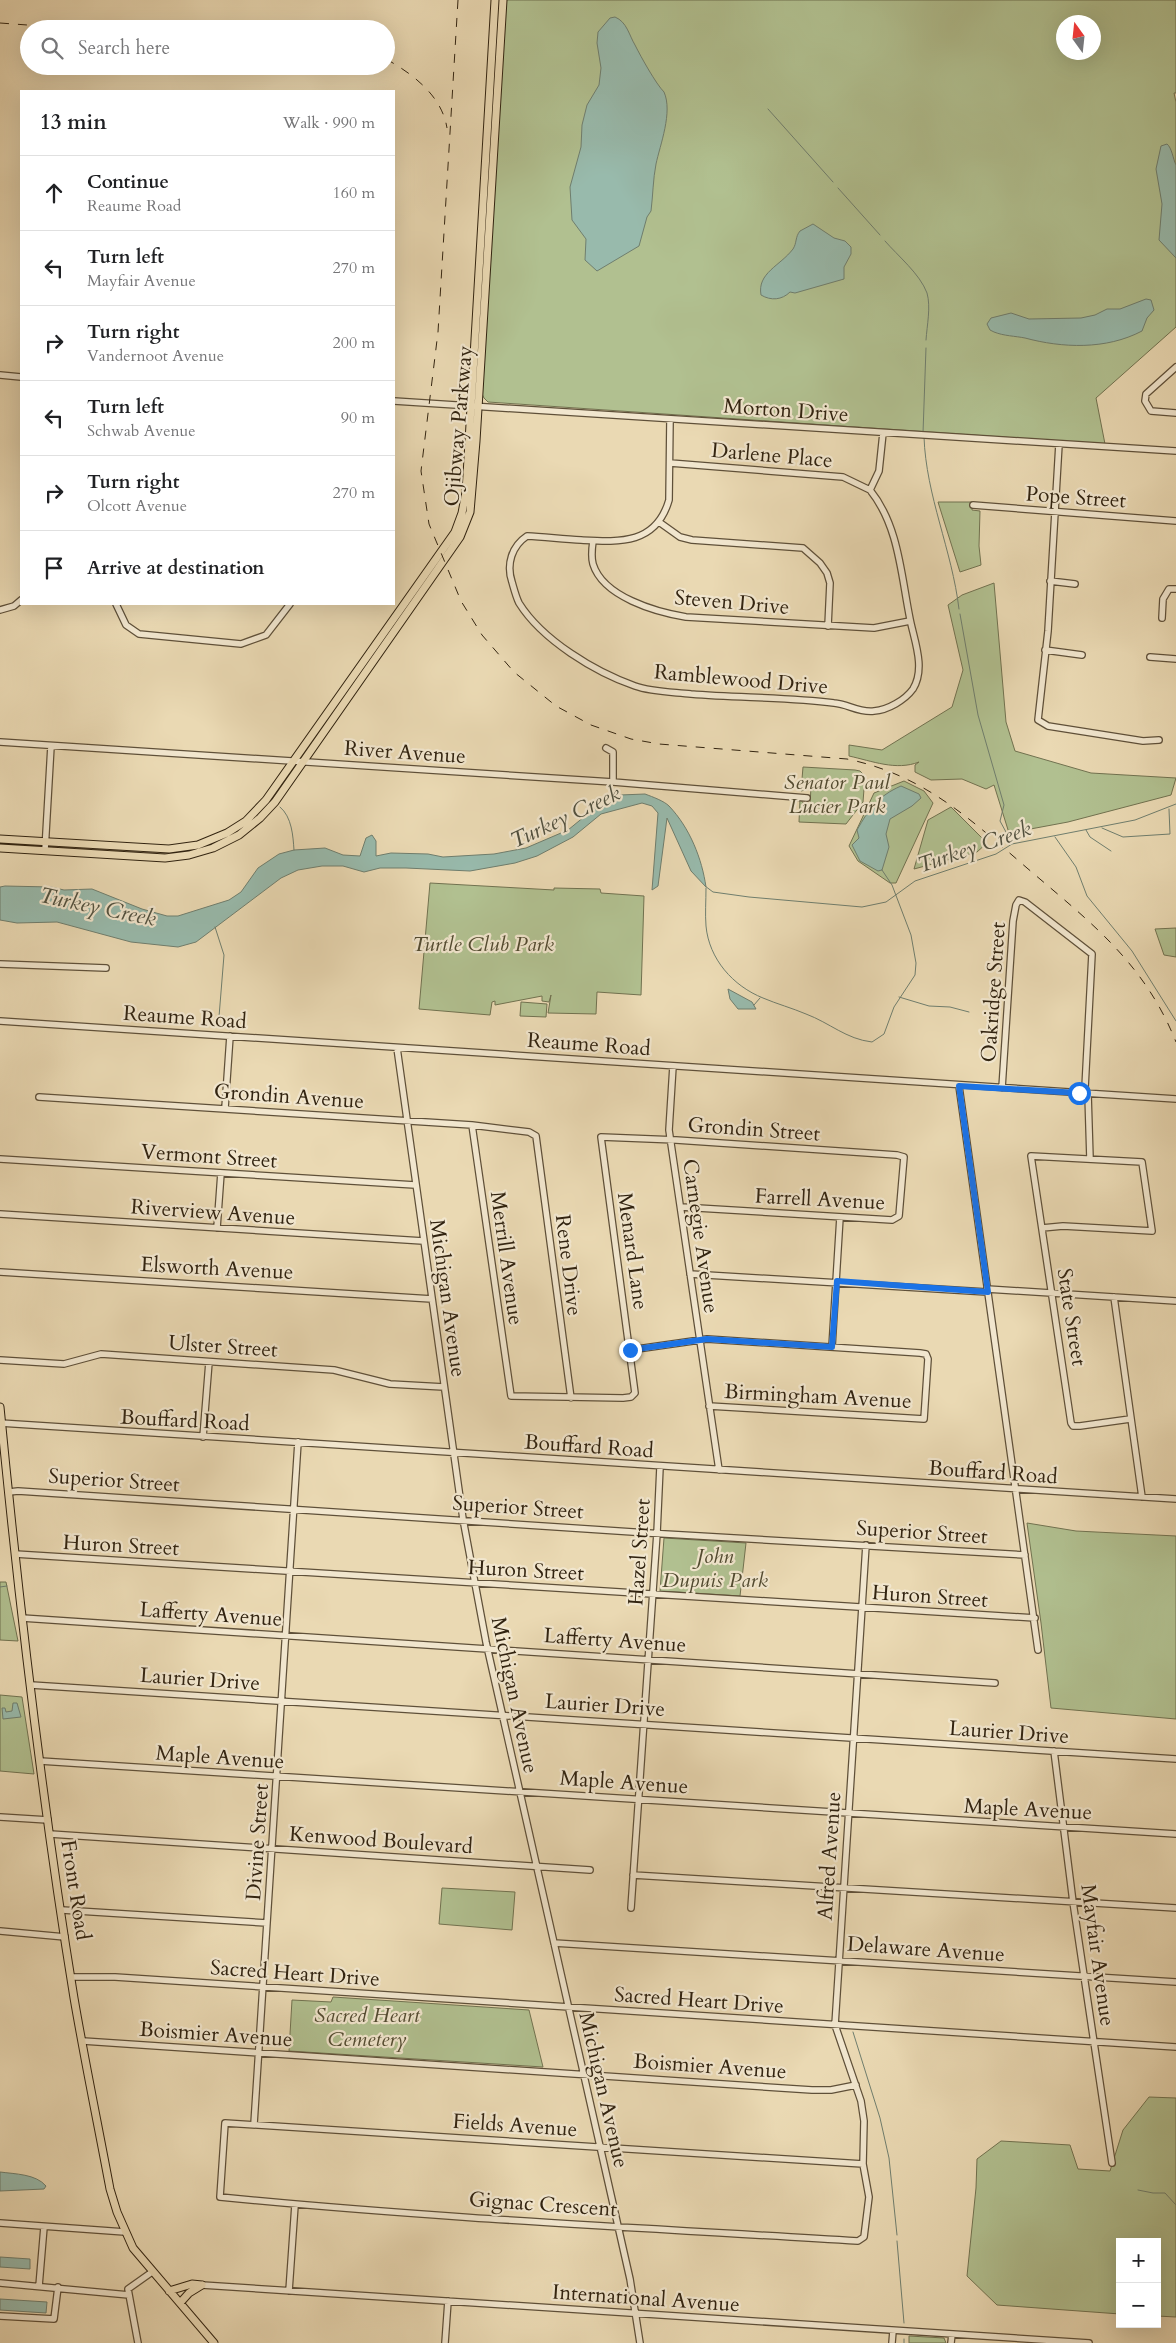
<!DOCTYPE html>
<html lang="en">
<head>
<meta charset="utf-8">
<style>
	body { margin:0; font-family:Cardo,serif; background:#f6f6f6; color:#202124 }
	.controls { position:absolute; right:15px; bottom:15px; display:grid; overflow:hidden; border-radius:0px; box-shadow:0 5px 20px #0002 }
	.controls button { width:45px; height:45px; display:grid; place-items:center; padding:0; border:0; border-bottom:1px solid #e0e0e0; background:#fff; color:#202124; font:25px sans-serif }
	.compass { position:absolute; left:1056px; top:15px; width:45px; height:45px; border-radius:50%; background:#fff; box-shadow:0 5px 20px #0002; rotate:345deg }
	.stop { position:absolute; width:15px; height:15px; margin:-11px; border:4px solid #1a73e8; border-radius:50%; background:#fff }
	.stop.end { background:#1a73e8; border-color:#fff; box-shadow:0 1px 5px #0008 }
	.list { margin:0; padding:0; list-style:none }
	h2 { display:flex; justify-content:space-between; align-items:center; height:65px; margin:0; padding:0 20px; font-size:21px }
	h2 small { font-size:16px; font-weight:400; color:#757577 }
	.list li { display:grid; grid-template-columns:32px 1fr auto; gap:15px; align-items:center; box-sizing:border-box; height:75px; padding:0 20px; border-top:1px solid #e0e0e0 }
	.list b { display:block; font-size:19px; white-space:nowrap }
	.list p { margin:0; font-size:16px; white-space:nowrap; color:#757577 }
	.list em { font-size:16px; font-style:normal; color:#757577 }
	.icon { flex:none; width:28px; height:28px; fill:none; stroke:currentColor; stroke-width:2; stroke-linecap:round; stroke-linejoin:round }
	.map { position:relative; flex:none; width:1176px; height:2343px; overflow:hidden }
	.search { position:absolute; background:#fff; box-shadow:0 5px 20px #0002; left:20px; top:20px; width:375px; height:55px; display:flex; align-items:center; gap:12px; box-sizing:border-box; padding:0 18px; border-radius:28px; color:#757577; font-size:19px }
	.panel { position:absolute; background:#fff; box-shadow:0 5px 20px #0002; left:20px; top:90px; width:375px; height:515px; border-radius:0px }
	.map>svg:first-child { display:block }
</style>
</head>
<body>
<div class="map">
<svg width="1176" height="2343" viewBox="0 0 1176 2343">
	<rect width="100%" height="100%" fill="#ead9b3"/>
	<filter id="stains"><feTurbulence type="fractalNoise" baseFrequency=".004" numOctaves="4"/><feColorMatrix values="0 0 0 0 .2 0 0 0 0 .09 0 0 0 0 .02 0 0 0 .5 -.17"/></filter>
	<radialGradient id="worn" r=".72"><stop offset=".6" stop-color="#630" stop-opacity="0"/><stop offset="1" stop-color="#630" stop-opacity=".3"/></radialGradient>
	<path fill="#b1c090" stroke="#717250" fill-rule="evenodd" d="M506 0H1176V93H1174L1176 102V327L1096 398 1105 444 488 402 484 398 482 394ZM1064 22H1094V52H1064Z
		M938 502H972V510L980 511 979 546 981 565 960 572Z
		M994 583 1006 722 1015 751 1091 773 1176 778 1171 795 1068 822 1009 833 994 785 986 789 962 779 931 780 915 772V765L919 762C896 771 872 761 849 756V745L882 750 952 707 963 670 948 605 962 595Z
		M803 767 855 770 860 771 865 776 863 802 846 824 799 822 800 799 805 805H810L811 787 806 786 805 790 801 791Z
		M904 781 924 791 933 803 896 883H890L858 861 849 846 874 793Z
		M951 807 987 843 977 852 914 869 928 820Z
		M430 883 554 890V888L600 889 601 893 644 896 641 995 597 992 596 1014 548 1013 551 995 549 1002 542 1001V996L495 1005V1001L492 1002 490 1015 419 1009Z
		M1176 928V957L1164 955 1155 929Z
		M521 1002 547 1004 546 1017 520 1016Z
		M1027 1523 1076 1531 1176 1536V1719L1051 1708 1041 1623Z
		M664 1538 746 1543 740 1596 660 1591Z
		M0 1582H6L18 1641 0 1640Z
		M0 1695 22 1697 34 1774 0 1771Z
		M442 1888 515 1892 512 1930 439 1924Z
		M333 1997 529 2010 543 2067 289 2051 292 2000 331 2002Z
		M1149 2097 1176 2098V2317L1157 2316V2242H1120V2314L997 2305 967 2276 976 2188 977 2159 1001 2141 1070 2145 1078 2169 1110 2171 1123 2130Z
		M909 2336 944 2338 946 2343H909Z"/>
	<path fill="#98baac" stroke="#6f7e6e" d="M615 17C627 22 629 35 635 45 641 57 656 84 664 92 673 112 660 145 656 164 653 179 653 195 651 211L647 217 639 246 597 271 585 260 586 239 572 220 570 187 581 147 582 125 587 105 599 85 601 68 597 43 598 32 610 18Z
		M1167 144C1172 148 1173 159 1176 165V258L1159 240 1162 204 1156 169 1161 146Z
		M813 224 834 238 845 241 851 247V254L844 267V279L795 293 790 292C782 300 771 301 761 295 757 273 780 266 793 249 797 243 795 237 800 231Z
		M1146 299 1151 300 1154 310 1147 318 1142 331C1106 350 1062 348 1025 338 1015 336 1004 336 994 332L990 330 987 324 991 318 1011 313 1029 319 1081 318 1095 315 1107 309H1120Z
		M901 786 919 794 921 798 912 806 890 819 886 834 889 847 882 870 878 871 860 861 852 845 859 838 857 830C869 809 878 796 901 786Z
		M645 794C653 797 664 801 669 806 690 828 702 859 706 887L691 871 667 818 658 886 652 890 658 813 652 806 642 803 601 814 573 837 537 856 515 863 470 871 406 868H380L364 872 343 866H322L298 870 281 878 196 942 178 947 131 942 57 922 17 923 0 920V887L5 886 51 887 64 890 92 889 142 909 167 916H178L229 900 241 892 258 868 279 854 294 850 325 848 343 855 360 856 366 838 372 835 376 841V856L391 853 428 854 443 857 494 854 526 848 568 830 596 807 620 795Z
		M728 989 752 1002 756 1009H738L730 999Z
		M13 1703H17L21 1717 3 1719 2 1708H5L6 1712 12 1711Z
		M0 2172C15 2174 36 2174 46 2186L44 2189 0 2191Z
		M0 2257 30 2259V2269L0 2267Z
		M0 2299 47 2302 46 2313 0 2310Z"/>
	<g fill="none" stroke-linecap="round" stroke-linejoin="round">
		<path stroke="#6f7e6e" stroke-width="1" d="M768 109 833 182
			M838 188 880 235
			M885 241C898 256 920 274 927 293 931 307 927 325 926 340
			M923 433 926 348
			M924 437C926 496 952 550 959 609
			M960 614 978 715 1004 805 1000 821 1012 843
			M280 807C292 817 293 836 294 850
			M1102 828 1123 837 1170 834 1169 809
			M1086 830 1090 837 1111 851
			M1055 837 1076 867 1087 896 1132 951 1176 1021
			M705 886 713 892 749 897 862 907 886 902 915 881 996 854 1012 844 1135 820 1176 804
			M706 888C706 901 705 914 706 926 709 959 733 986 763 998 777 1004 792 1008 806 1014 830 1023 846 1039 872 1042L884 1034 894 1007 915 975 916 963 911 935 892 885 882 870
			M215 927 224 955 219 1017
			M899 997 929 1006 950 1007 969 1012
			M754 1005 760 998
			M0 1587 7 1586
			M853 2032 880 2118 889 2158 897 2235
			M1138 2190 1153 2193H1165L1176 2205
			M897 2241 904 2323
			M904 2339V2343"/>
		<g stroke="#5f5039" stroke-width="8">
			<path id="minor" d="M1176 367 1146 394 1145 401 1151 411 1176 413
				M0 375 21 377
				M394 401 1176 451
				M670 419 669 500C656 545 619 542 581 540 563 539 545 537 527 536 512 546 506 564 512 582 514 589 516 597 519 603 542 640 595 672 635 686 652 692 673 692 691 694 739 698 787 697 834 703 848 704 859 713 874 711 888 710 905 700 913 689 926 668 914 640 910 619 901 575 899 526 870 490L879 471 883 433
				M1059 444 1048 631 1038 720 1048 726 1143 741 1159 740
				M670 463 843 477 870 490
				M973 505 1176 521
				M659 522 680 537 692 540 803 548 820 563 827 573 830 583 828 626
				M593 541C592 548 591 557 593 564 603 597 656 612 686 617L874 628 910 621
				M1050 581 1075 584
				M116 604 126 625 139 634 241 644 266 635 290 604
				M0 610 14 606 21 600
				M1162 618 1163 599 1169 589H1176
				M1045 650 1082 655
				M1150 657 1176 659
				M0 742 613 782 807 798
				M606 748 613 752V782
				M45 850 51 746
				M0 964 106 968
				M0 1021 1176 1099
				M397 1048 463 1519 486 1642 630 2279 640 2343
				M673 1066 669 1130 719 1470
				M959 1086 1038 1650
				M1002 1088 1013 921 1016 905 1019 900 1025 902 1092 954 1085 1088 1088 1094 1090 1159
				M39 1097 472 1125 529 1132 536 1136 571 1398
				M225 1108 230 1036
				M472 1125 511 1396 623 1398 631 1397 635 1393 601 1137 676 1140 897 1155 904 1157 899 1216 892 1220 681 1207
				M0 1159 415 1185
				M0 1214 423 1241
				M217 1228 221 1173
				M1042 1228 1063 1226 1152 1231 1142 1162 1031 1156 1071 1423 1073 1426H1080L1130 1419
				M0 1272 432 1299
				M690 1274 987 1292
				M987 1289 1176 1301
				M1114 1297 1142 1497
				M832 1347 840 1217
				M630 1350 707 1339 920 1353 926 1354 928 1359 924 1419 709 1406
				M0 1360 64 1364 101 1354 334 1370 390 1384 444 1387
				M0 1423 1176 1499
				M203 1437 209 1362
				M9 1492 18 1491 648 1533 1025 1555
				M15 1554 1035 1618
				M22 1618 995 1683
				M31 1685 1176 1759
				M1054 1751 1073 1902 1112 2163
				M40 1761 1176 1834
				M0 1817 48 1820
				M50 1834 590 1870
				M633 1875 1176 1908
				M631 1908 657 1533 660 1467
				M62 1910 267 1923
				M0 1931 65 1937
				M554 1943 1176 1982
				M71 1977H115L1176 2047
				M83 2041 812 2090H831L856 2085
				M254 2124 298 1442
				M863 2164 225 2123 220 2197C432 2218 646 2228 858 2241L864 2237 869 2197 863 2164 864 2121 861 2101 835 2025 866 1545
				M0 2223 125 2232
				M0 2283 129 2295
				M202 2285 1089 2343
				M39 2286 44 2227
				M289 2291 295 2205
				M0 2316 54 2319 58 2287
				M138 2343 128 2289 152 2272
				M445 2343 448 2301
				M892 2343 893 2331
				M951 2343 952 2334"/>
		</g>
		<g stroke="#312310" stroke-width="9">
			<path id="major" d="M0 839 169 849 198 845 227 833 246 821 266 800 455 532 462 513 466 492 495 0
				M0 848 165 858 189 855 213 848 239 835 260 818 275 802 460 537 470 512 476 441 503 0
				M0 1407C19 1604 42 1802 74 1998 85 2062 98 2125 110 2189L117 2212 133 2248 214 2343
				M169 2291 192 2284 202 2285
				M180 2303 189 2293 202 2285"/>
		</g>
		<use href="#minor" stroke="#f1e6ce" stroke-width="5.5"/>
		<use href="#major" stroke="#ead9b3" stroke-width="7"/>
		<path stroke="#312310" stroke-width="1" stroke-dasharray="9 9" stroke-linecap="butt" d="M458 0 438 332 421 471 429 524 461 601 482 635 514 672 556 706 591 725 631 739 659 744 847 759C924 775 970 819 1027 868 1090 922 1144 962 1176 1042
			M0 23 82 29
			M386 59C413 74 442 96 447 128"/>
	</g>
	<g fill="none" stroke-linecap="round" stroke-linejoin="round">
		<path stroke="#1a73e8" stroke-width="6" d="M630 1350 707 1339 832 1347 837 1281 988 1292 959 1086 1079 1093"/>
	</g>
	<g text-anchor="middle" stroke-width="4.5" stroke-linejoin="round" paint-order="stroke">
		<g font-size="21" fill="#312310" stroke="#f1e6ce">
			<text transform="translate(786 410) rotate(4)" y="7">Morton Drive</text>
			<text transform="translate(458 426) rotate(-85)" y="7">Ojibway Parkway</text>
			<text transform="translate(772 455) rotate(5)" y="7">Darlene Place</text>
			<text transform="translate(1076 497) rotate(4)" y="7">Pope Street</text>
			<text transform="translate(732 602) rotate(5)" y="7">Steven Drive</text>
			<text transform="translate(741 679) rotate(5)" y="7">Ramblewood Drive</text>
			<text transform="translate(405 752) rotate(4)" y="7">River Avenue</text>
			<text transform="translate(993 992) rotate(-86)" y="7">Oakridge Street</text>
			<text transform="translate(185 1017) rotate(4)" y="7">Reaume Road</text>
			<text transform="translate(589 1044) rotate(4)" y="7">Reaume Road</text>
			<text transform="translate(289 1096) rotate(4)" y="7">Grondin Avenue</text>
			<text transform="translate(754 1129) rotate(4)" y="7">Grondin Street</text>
			<text transform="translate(209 1156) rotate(4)" y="7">Vermont Street</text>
			<text transform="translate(820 1199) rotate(3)" y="7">Farrell Avenue</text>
			<text transform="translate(213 1212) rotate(4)" y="7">Riverview Avenue</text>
			<text transform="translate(701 1236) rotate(82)" y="7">Carnegie Avenue</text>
			<text transform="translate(633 1251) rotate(82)" y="7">Menard Lane</text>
			<text transform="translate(507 1258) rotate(82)" y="7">Merrill Avenue</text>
			<text transform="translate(569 1265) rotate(83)" y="7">Rene Drive</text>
			<text transform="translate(217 1268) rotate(3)" y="7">Elsworth Avenue</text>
			<text transform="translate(448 1298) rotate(82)" y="7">Michigan Avenue</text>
			<text transform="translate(1072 1317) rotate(81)" y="7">State Street</text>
			<text transform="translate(223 1346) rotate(4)" y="7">Ulster Street</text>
			<text transform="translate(818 1396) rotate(3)" y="7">Birmingham Avenue</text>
			<text transform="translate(185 1420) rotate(3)" y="7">Bouffard Road</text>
			<text transform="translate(589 1446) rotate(4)" y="7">Bouffard Road</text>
			<text transform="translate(993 1472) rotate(4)" y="7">Bouffard Road</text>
			<text transform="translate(114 1480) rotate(4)" y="7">Superior Street</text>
			<text transform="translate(518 1507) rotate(4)" y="7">Superior Street</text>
			<text transform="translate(922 1532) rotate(4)" y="7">Superior Street</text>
			<text transform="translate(121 1545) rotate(3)" y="7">Huron Street</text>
			<text transform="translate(639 1552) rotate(-86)" y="7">Hazel Street</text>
			<text transform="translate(526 1570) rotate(3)" y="7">Huron Street</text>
			<text transform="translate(930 1596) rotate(4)" y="7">Huron Street</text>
			<text transform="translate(211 1614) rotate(4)" y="7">Lafferty Avenue</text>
			<text transform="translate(615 1640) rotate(4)" y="7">Lafferty Avenue</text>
			<text transform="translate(200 1679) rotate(4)" y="7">Laurier Drive</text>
			<text transform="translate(515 1695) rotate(78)" y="7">Michigan Avenue</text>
			<text transform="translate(605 1705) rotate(4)" y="7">Laurier Drive</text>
			<text transform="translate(1009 1732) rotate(4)" y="7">Laurier Drive</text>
			<text transform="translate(220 1757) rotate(4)" y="7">Maple Avenue</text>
			<text transform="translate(624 1782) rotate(4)" y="7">Maple Avenue</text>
			<text transform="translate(1028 1809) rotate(3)" y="7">Maple Avenue</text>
			<text transform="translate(381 1840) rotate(4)" y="7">Kenwood Boulevard</text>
			<text transform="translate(257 1842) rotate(-86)" y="7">Divine Street</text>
			<text transform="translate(829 1856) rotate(-86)" y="7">Alfred Avenue</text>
			<text transform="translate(76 1890) rotate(81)" y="7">Front Road</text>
			<text transform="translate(926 1949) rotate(4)" y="7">Delaware Avenue</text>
			<text transform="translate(1098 1955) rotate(82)" y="7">Mayfair Avenue</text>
			<text transform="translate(295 1973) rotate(4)" y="7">Sacred Heart Drive</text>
			<text transform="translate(699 2000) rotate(4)" y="7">Sacred Heart Drive</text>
			<text transform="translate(216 2034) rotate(4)" y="7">Boismier Avenue</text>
			<text transform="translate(710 2066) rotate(4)" y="7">Boismier Avenue</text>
			<text transform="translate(604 2090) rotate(77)" y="7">Michigan Avenue</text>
			<text transform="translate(515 2125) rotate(4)" y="7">Fields Avenue</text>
			<text transform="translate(543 2204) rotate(4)" y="7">Gignac Crescent</text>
			<text transform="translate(646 2298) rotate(4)" y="7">International Avenue</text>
		</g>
		<g font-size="21" font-style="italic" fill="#514a30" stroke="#f1e6ce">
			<text x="837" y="789">Senator Paul<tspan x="837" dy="24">Lucier Park</tspan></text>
			<text x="483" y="951">Turtle Club Park</text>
			<text x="715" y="1563">John<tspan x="715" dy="24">Dupuis Park</tspan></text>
			<text x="367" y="2022">Sacred Heart<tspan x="367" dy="24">Cemetery</tspan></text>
		</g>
		<g font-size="22" font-style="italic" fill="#50503f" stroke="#f1e6ce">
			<text transform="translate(565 816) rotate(-25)" y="8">Turkey Creek</text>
			<text transform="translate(974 846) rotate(-19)" y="8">Turkey Creek</text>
			<text transform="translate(98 906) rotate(12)" y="8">Turkey Creek</text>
		</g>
	</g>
	<rect width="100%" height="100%" filter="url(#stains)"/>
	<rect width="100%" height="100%" fill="url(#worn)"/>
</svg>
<div class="controls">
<button>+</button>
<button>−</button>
</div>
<svg class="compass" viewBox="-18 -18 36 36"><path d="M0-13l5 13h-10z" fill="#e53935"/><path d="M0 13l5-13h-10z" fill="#757577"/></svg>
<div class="stop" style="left:1079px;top:1093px"></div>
<div class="stop end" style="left:630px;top:1350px"></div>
<div class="search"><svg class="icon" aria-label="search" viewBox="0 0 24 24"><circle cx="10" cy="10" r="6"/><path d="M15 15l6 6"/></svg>Search here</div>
<section class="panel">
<h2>13 min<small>Walk · 990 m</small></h2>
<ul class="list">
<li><svg class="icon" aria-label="ahead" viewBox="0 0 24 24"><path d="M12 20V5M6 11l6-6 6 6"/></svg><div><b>Continue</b><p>Reaume Road</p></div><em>160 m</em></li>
<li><svg class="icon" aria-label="left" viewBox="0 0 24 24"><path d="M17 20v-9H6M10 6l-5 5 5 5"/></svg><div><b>Turn left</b><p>Mayfair Avenue</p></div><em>270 m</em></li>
<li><svg class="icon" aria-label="right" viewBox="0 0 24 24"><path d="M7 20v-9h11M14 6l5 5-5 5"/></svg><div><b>Turn right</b><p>Vandernoot Avenue</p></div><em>200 m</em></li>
<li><svg class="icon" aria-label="left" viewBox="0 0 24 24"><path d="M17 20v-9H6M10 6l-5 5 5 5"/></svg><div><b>Turn left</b><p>Schwab Avenue</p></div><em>90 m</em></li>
<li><svg class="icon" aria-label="right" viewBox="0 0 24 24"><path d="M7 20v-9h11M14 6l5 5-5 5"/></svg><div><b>Turn right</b><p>Olcott Avenue</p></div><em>270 m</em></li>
<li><svg class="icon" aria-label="arrive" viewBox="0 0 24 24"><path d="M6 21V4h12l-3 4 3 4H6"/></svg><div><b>Arrive at destination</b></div></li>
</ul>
</section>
</div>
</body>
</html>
